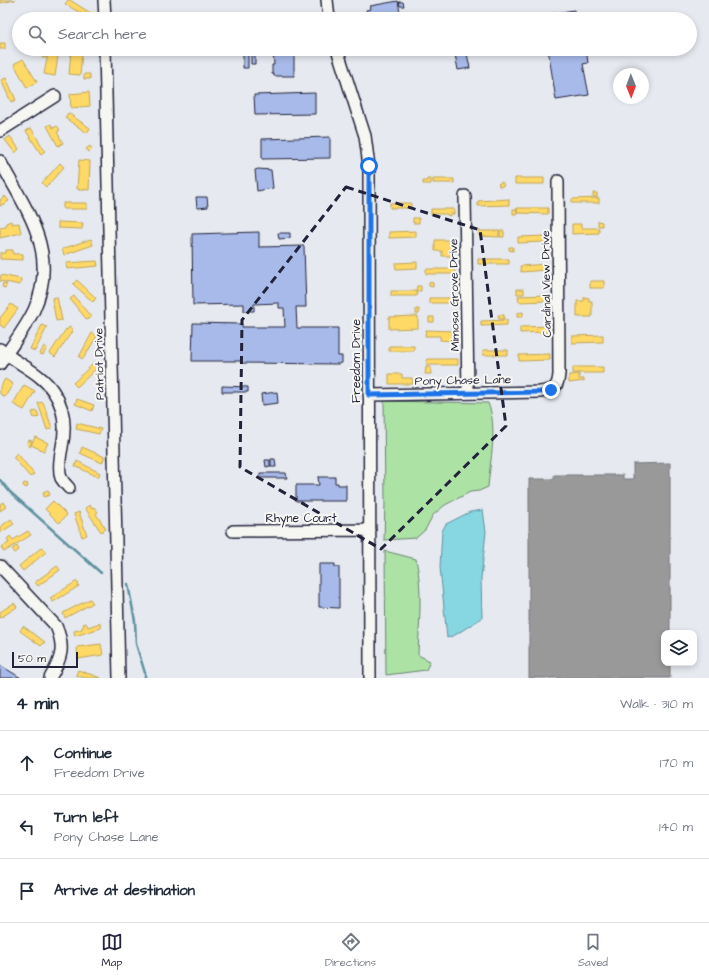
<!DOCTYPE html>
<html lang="en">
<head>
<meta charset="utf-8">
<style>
	body { margin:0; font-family:"Architects Daughter",sans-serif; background:#f2f2f3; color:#1f2937 }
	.controls { position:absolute; right:12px; bottom:12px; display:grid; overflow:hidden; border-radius:8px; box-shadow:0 2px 6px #0003 }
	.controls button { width:36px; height:36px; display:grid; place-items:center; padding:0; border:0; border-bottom:1px solid #e0e1e3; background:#fff; color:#1f2937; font:20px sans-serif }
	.compass { position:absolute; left:613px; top:68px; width:36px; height:36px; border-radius:50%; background:#fff; box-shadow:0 2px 6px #0003; rotate:179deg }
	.scale { position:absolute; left:12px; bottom:10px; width:66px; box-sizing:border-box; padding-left:4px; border:2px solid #22223b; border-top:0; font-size:11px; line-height:14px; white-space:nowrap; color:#22223b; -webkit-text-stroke:3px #f6f6f2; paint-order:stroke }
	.stop { position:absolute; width:12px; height:12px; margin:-9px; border:3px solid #1a73e8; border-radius:50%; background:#fff }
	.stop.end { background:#1a73e8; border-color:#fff; box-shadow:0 1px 4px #0008 }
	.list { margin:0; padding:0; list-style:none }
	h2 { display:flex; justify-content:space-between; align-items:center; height:52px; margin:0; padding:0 16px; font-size:17px }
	h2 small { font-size:13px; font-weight:400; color:#747a83 }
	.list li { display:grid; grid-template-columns:26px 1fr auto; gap:12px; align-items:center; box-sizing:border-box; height:64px; padding:0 16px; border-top:1px solid #e0e1e3 }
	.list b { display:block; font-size:15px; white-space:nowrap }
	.list p { margin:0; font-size:13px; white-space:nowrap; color:#747a83 }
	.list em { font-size:13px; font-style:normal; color:#747a83 }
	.icon { flex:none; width:22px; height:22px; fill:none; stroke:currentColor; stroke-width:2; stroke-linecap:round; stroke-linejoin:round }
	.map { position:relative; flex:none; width:709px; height:678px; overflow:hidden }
	.search { position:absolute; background:#fff; box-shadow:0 2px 6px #0003; left:12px; right:12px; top:12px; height:44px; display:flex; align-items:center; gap:10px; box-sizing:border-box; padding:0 14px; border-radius:22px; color:#747a83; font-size:15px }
	.sheet { height:244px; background:#fff }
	nav { display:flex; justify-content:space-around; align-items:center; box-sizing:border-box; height:56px; border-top:1px solid #e0e1e3; background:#fff; font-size:11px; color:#747a83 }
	nav a { display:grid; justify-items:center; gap:2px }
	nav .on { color:#22223b }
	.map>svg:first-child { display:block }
</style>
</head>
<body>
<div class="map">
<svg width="709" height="678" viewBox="0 0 709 678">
	<rect width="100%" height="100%" fill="#e6eaf0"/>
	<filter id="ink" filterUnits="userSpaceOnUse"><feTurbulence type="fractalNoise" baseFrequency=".025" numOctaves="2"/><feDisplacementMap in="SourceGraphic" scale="8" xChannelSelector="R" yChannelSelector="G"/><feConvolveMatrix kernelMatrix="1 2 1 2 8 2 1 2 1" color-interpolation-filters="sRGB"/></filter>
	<g filter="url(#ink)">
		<path fill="#ade2a5" stroke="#688270" d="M384 401 488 403C498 427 490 461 488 487L479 491 470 492 445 505 433 515 425 530 416 538 384 540 385 503Z
			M385 551 416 559C423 591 419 623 418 655L430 661 426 670 386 675Z"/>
		<path fill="#87d7e2" stroke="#5f8f9f" d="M483 510 486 532 481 578 482 618 455 635 447 638 440 567 442 531 446 524 470 512Z"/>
		<path fill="#ffd966" stroke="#bda259" d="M0 0H15L0 3Z
			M68 0H70L92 14 89 18 65 4Z
			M29 12 34 15 32 19H26Z
			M0 43H5V49H0Z
			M71 51 82 52 80 75 69 74Z
			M43 53 47 54 46 58H42Z
			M48 54 58 56 55 76 44 74Z
			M23 59 37 82 27 88 14 64Z
			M84 74H90V79H84Z
			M6 78 16 100 11 102 1 80Z
			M89 92 90 106 71 108 70 94Z
			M68 113 90 128 87 133 65 118Z
			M51 124 53 128 57 126 60 130 57 132 63 143 58 146 47 126Z
			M31 128 45 151 41 154 26 131Z
			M10 136 19 149 15 153 5 140Z
			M90 146 92 149 89 152 86 149Z
			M79 160 90 161 89 190 77 189Z
			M60 163 64 167 46 187 42 183Z
			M515 178H544V184H515Z
			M427 179H431V184H423V181H427Z
			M433 179H454V183H433Z
			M502 182 504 185 500 187 498 184Z
			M593 193H597V197H593Z
			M5 196 9 201 0 206V200Z
			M599 198V203H572V199Z
			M509 199V205L478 206V201Z
			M63 203H87V209H63Z
			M390 203H411V208H390Z
			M517 208H548V214L517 213Z
			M431 209H454V214H450V216L447 215V214H431Z
			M513 209H517V214H513Z
			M413 218H419V223H413Z
			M11 221 12 224 19 223 21 233 0 238V227L6 226V223Z
			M598 221 602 222V226H598Z
			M58 222 83 223 82 229 58 228Z
			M572 224H581V228H599V233L572 234Z
			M416 231V237L389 238V232Z
			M479 231H499V237L479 236Z
			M500 231H504V237H500Z
			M545 236V242L518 243V237Z
			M91 239 93 245 64 255 62 249Z
			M435 240H453L452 256H442V251H435Z
			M509 247H513V251L509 250Z
			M6 250H13V254H23V260L0 259V253H6Z
			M478 259H509V264H478Z
			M97 261 98 266 67 269 66 263Z
			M417 262V268L396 269 395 263Z
			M547 264V270L521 272 520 266Z
			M426 269H455V274H426Z
			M1 275 21 279 20 285 0 281Z
			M77 280 96 298 93 302 73 284Z
			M590 281H604V288H590Z
			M429 282 433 283V287L429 286Z
			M3 283 7 284 5 288 2 287Z
			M417 286H421V291H416Z
			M517 289H524V294H517Z
			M391 291H417V296H391Z
			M549 295V301L519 302 518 296Z
			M74 296 91 317 87 320 70 299Z
			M57 297 62 320 56 321 52 298Z
			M584 297 589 298V301H592V317H577V301H584Z
			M429 298H454V303H429Z
			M11 304 18 309 4 328 0 325V318Z
			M416 309H419V314H416Z
			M523 312V317H517V313Z
			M498 315H504V319H499Z
			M418 316V328L389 329V317Z
			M429 317H434V322H429Z
			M507 320V325L481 326V321Z
			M42 325 47 327 35 351 30 349Z
			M550 326V332L520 333V327Z
			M69 327 73 330 55 357 50 353 66 329 67 330Z
			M426 330 455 331V337H452V341L440 340V336H425Z
			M92 333 97 336 83 359 79 357Z
			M603 335V342L572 343V336Z
			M44 346 47 348 43 355 40 354Z
			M389 346H414V351H389Z
			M483 350H508V355H483Z
			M550 354V360L519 361V355Z
			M427 359H458V365H427Z
			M95 362 99 366 77 387 73 383Z
			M426 367H431V374H425Z
			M573 367H603V373H573Z
			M389 374H402V378H412L413 384H389Z
			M579 374V379H584V381L569 383V375Z
			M5 379 13 384 5 397 0 394V387Z
			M24 385 35 391 24 410 13 404Z
			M77 399 94 405 92 411 75 404Z
			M43 402 52 428 47 430 38 403Z
			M37 411 39 417 34 418 32 412Z
			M77 423 101 429 99 434 76 429Z
			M35 437 48 443 44 451 31 445Z
			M29 440 32 441 30 447 27 445Z
			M82 447 105 457 102 463 80 453Z
			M17 453 34 474 30 477 13 457Z
			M77 461 100 473 98 477 75 466Z
			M24 483 28 484 27 488 23 486Z
			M48 490 50 495 44 497 43 492Z
			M53 501 67 515 59 523 45 509Z
			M3 502 6 507 0 511V504Z
			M90 505 92 509 94 507 98 512 96 514 106 529 101 532 85 508Z
			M79 512 87 535 82 537 74 514Z
			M11 519 14 524 0 533V527Z
			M28 531 31 535 4 552 1 547 9 543 7 539 10 536 13 540Z
			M17 546 19 550 15 553 12 549Z
			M42 547 46 552 23 571 19 566Z
			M57 566 60 570 38 586 35 582Z
			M77 581 79 586 53 602 50 598Z
			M90 599 93 603 65 618 63 613Z
			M14 603 17 607 0 618V612Z
			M86 623 88 627 100 623 101 628 75 636 74 631 82 629V627L84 626 83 624Z
			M23 626 45 642 41 646 20 631Z
			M101 644 103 655 78 659 77 647Z
			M78 670 101 678H85L76 675Z"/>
		<path fill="#999" stroke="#75757d" d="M670 463V633H664V663H670V678H529V479H554V475H623V479H633V464Z"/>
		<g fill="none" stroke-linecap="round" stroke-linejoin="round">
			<path stroke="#5f8f9f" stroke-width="2.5" d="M0 480 10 492 101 573
				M128 584 135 621 136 644 145 673V678"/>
		</g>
		<path fill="#a8bae9" stroke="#22223b" d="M398 1 401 19H367L366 10 371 9 370 6Z
			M399 2H403L404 6H400Z
			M574 10 576 19H543L542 15Z
			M243 49H248V68H243Z
			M251 49H255V64H251Z
			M273 49H294V76H274V74H272V65H274Z
			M454 49H466L470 68 458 70Z
			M548 49H580L581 50 586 49 588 63 583 64 589 95 556 100Z
			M315 93V114L255 115 254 95Z
			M330 137V158L262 159V139Z
			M258 169 271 170 273 188 257 191 255 170Z
			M196 197H207L208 207 197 208Z
			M259 232V247L304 246 306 307H296L297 328H338V356H342V363L338 364 241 363V361H192L193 323 242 324V327H285L284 308H279V303L254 304V311H244V304L193 305 192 234Z
			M278 233H290V238L279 239Z
			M222 386 248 387V392H222Z
			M277 392 278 403 262 405 261 394Z
			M271 459H275L276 467H271Z
			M265 460H270V466L266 467Z
			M260 473H286L287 478H260Z
			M318 477H335V483H338V485H346V501H296V485H319Z
			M319 564H335V567H339V608L319 607Z
			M0 665 21 678H0Z"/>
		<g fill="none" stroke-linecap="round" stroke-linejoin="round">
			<g stroke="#22223b" stroke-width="14">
				<path id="minor" d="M104 0 105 19
					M327 0 329 19
					M105 49 119 678
					M337 49 365 136 369 166 370 678
					M0 131 55 96
					M0 161C26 210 60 252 34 310 25 329 11 346 0 364
					M465 196 468 393
					M0 349C17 364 40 372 53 391 65 408 66 428 62 447 60 457 58 469 61 478 63 481 66 485 69 488
					M369 395 540 392C553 390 558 389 559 374L558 181
					M233 531 370 530
					M0 566 56 626C65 647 62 658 50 678"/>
			</g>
			<use href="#minor" stroke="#f6f6f2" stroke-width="11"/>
		</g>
	</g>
	<g fill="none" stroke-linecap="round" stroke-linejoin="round" filter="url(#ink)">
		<path stroke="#1a73e8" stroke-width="5" d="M369 166V395L540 392 551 390"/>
	</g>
	<path fill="none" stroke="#22223b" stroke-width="3" stroke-dasharray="8 5" stroke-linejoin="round" d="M346 187 480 230 506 426 381 549 240 467 242 320Z"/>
	<g text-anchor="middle" stroke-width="4" stroke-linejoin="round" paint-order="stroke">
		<g font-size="12" fill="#22223b" stroke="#f6f6f2">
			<text transform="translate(546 284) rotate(-91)" y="4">Cardinal View Drive</text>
			<text transform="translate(454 295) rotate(-91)" y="4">Mimosa Grove Drive</text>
			<text transform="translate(356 361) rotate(-90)" y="4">Freedom Drive</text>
			<text transform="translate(99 364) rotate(-91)" y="4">Patriot Drive</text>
			<text transform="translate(463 380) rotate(-1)" y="4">Pony Chase Lane</text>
			<text x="301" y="522">Rhyne Court</text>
		</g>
	</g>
</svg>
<div class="controls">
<button><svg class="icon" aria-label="layers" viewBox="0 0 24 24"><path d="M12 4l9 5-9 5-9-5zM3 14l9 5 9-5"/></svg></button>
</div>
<svg class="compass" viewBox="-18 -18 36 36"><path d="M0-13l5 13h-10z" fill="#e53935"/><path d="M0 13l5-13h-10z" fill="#747a83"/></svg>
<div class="scale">50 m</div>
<div class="stop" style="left:369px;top:166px"></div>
<div class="stop end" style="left:551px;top:390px"></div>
<div class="search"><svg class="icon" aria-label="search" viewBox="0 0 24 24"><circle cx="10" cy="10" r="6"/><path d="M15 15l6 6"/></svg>Search here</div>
</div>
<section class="sheet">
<h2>4 min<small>Walk · 310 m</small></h2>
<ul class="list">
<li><svg class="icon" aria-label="ahead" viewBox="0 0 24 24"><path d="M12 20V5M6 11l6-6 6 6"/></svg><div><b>Continue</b><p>Freedom Drive</p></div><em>170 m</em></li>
<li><svg class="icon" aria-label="left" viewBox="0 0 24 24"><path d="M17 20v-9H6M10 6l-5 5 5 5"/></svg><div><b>Turn left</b><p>Pony Chase Lane</p></div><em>140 m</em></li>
<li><svg class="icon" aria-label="arrive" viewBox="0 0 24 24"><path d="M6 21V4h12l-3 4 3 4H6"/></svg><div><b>Arrive at destination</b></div></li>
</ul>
</section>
<nav>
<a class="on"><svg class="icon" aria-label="map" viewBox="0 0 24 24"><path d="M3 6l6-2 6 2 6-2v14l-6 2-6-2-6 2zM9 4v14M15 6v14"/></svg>Map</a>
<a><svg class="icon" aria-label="directions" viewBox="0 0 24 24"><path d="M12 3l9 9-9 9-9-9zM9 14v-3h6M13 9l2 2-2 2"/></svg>Directions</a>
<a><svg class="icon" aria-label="saved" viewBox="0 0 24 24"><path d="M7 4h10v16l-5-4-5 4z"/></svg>Saved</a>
</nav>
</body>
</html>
